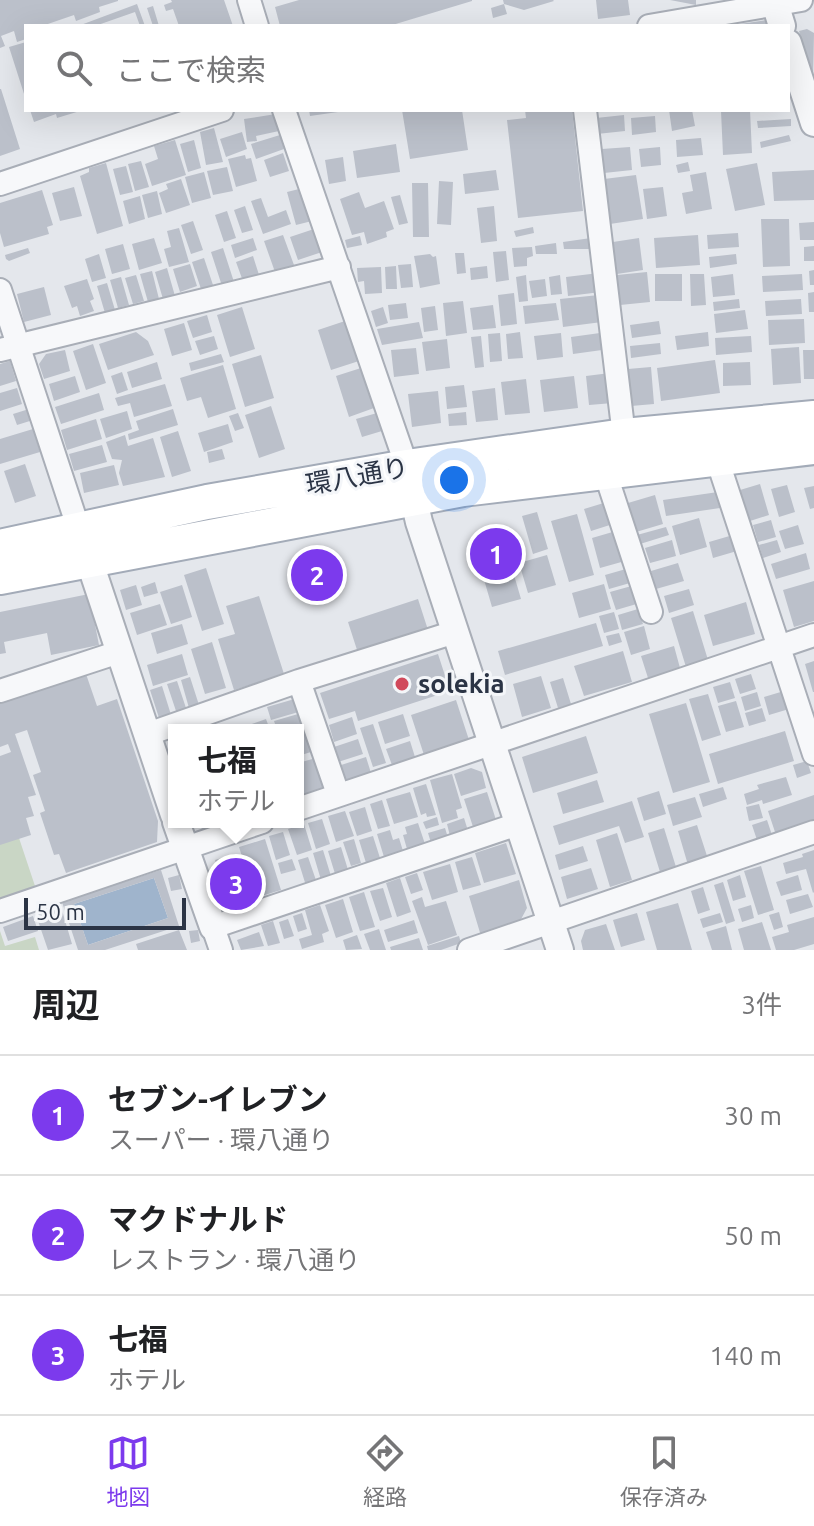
<!DOCTYPE html>
<html lang="ja">
<head>
<meta charset="utf-8">
<style>
	body { margin:0; font-family:Ubuntu,"Noto Sans JP",sans-serif; background:#f6f6f6; color:#202124 }
	.scale { position:absolute; left:24px; bottom:20px; width:162px; box-sizing:border-box; padding-left:8px; border:4px solid #2b3445; border-top:0; font-size:22px; line-height:28px; white-space:nowrap; color:#2b3445; -webkit-text-stroke:6px #f4f6f9; paint-order:stroke }
	.you { position:absolute; left:454px; top:480px; width:28px; height:28px; margin:-20px; border:6px solid #fff; border-radius:50%; background:#1a73e8; box-shadow:0 0 0 12px #1a73e833 }
	.badge { display:grid; place-items:center; width:52px; height:52px; border-radius:50%; background:#7c3aed; color:#fff; font-size:26px; font-weight:700 }
	.pin { position:absolute; translate:-50% -50%; border:4px solid #fff; box-shadow:0 2px 8px #0006 }
	.popup { position:absolute; left:168px; top:724px; width:136px; height:104px; box-sizing:border-box; display:grid; place-content:center; border-radius:0px; background:#fff; filter:drop-shadow(0 2px 6px #0005); font-size:26px; white-space:nowrap; color:#757577 }
	.popup b { font-size:30px; color:#202124 }
	.popup::after { content:''; position:absolute; left:50%; top:100%; margin-left:-16px; border:16px solid transparent; border-top-color:#fff }
	.list { margin:0; padding:0; list-style:none }
	h2 { display:flex; justify-content:space-between; align-items:center; height:104px; margin:0; padding:0 32px; font-size:34px }
	h2 small { font-size:26px; font-weight:400; color:#757577 }
	.list li { display:grid; grid-template-columns:52px 1fr auto; gap:24px; align-items:center; box-sizing:border-box; height:120px; padding:0 32px; border-top:2px solid #e0e0e0 }
	.list b { display:block; font-size:30px; white-space:nowrap }
	.list p { margin:0; font-size:26px; white-space:nowrap; color:#757577 }
	.list em { font-size:26px; font-style:normal; color:#757577 }
	.icon { flex:none; width:44px; height:44px; fill:none; stroke:currentColor; stroke-width:2; stroke-linecap:round; stroke-linejoin:round }
	.map { position:relative; flex:none; width:814px; height:950px; overflow:hidden }
	.search { position:absolute; background:#fff; box-shadow:0 8px 32px #0002; left:24px; right:24px; top:24px; height:88px; display:flex; align-items:center; gap:20px; box-sizing:border-box; padding:0 28px; border-radius:0px; color:#757577; font-size:30px }
	.sheet { height:464px; background:#fff }
	nav { display:flex; justify-content:space-around; align-items:center; box-sizing:border-box; height:112px; border-top:2px solid #e0e0e0; background:#fff; font-size:22px; color:#757577 }
	nav a { display:grid; justify-items:center; gap:4px }
	nav .on { color:#7c3aed }
	.map>svg:first-child { display:block }
</style>
</head>
<body>
<div class="map">
<svg width="814" height="950" viewBox="0 0 814 950">
	<rect width="100%" height="100%" fill="#e4e7ec"/>
	<path fill="#c9d6c5" d="M14 823 35 886 0 898V828Z
		M0 931 5 946 35 937 39 950H0Z"/>
	<path fill="#9fb4cc" d="M154 878 168 918 88 945 74 904Z"/>
	<path fill="#bbc0ca" fill-rule="evenodd" d="M0 0H118V1L99 7 100 12 76 21 74 15 42 26H26V39L17 42 14 31 1 36 5 46 0 48Z
		M171 0H224L233 26H179L173 9 166 11 164 5 172 2Z
		M299 0H472V1L389 26H280L275 7Z
		M503 0H553L554 1 524 10 504 4Z
		M596 0H628L630 15 598 19Z
		M670 0H696V5Z
		M137 4 145 26H140L135 12 95 26H78Z
		M504 4 507 14 493 18 491 8Z
		M153 6 159 26H153L147 8Z
		M767 20 768 26H740V24Z
		M807 29 814 33 813 79 799 31Z
		M26 42V97H25L9 47Z
		M1 89 20 149 0 156V89Z
		M30 110H80V111L57 118 56 114 34 122Z
		M309 110H338V112L310 116Z
		M402 110H462L468 150 410 159Z
		M525 110H572L583 211 518 218 507 120 526 118Z
		M669 110H692L695 126 672 131Z
		M744 110H750L752 153 723 155 721 111Z
		M276 114 279 131 256 136 257 141 247 142 244 119Z
		M624 115 625 131 597 134 596 118Z
		M655 116 656 132 632 135 631 118Z
		M791 119V126L758 128 757 121Z
		M214 128 223 162 206 165 200 132Z
		M242 132 247 149 226 157 220 139Z
		M280 135 284 149 256 159 251 144Z
		M789 135 791 141 761 148 760 142Z
		M701 138 703 155 677 157 676 140Z
		M175 140 186 175 152 186 145 164 158 159 154 146Z
		M194 140 201 168 188 172 180 144Z
		M396 144 400 172 357 178 353 151Z
		M630 147 632 170 604 173 602 149Z
		M660 147 661 165 641 167 639 149Z
		M283 153 289 171 270 177 264 160Z
		M245 155 246 159 251 158 257 181 236 187 228 159Z
		M343 157 346 181 329 184 325 160Z
		M141 161 149 187 135 191 128 164Z
		M688 162 690 171 678 173 676 165Z
		M106 163 123 226 97 234 80 176 89 172V168Z
		M757 163 765 205 735 211 726 169Z
		M126 166 133 192 120 195 113 169Z
		M227 167 233 191 213 195 207 171Z
		M496 170 499 190 465 194 463 174Z
		M814 170V200L774 201 772 172Z
		M204 172 211 198 192 203 185 177Z
		M706 172 712 209 686 214 682 193 693 191 690 175Z
		M636 175 643 219 610 224 604 179Z
		M181 179 190 205 166 213 159 193 168 189 166 184Z
		M439 181 453 182 451 225 437 224Z
		M412 183H428L429 237H413Z
		M74 187 82 216 60 221 52 193Z
		M663 187 667 216 647 219 643 189Z
		M303 188 312 221 296 225 287 192Z
		M42 190 53 225 47 227 49 234 4 247 0 233V203Z
		M157 191 162 214 148 218 142 195Z
		M359 192 365 208 384 201 394 229 386 232 387 237 367 244 364 232 352 235 340 199Z
		M400 195 408 223 399 225 391 197Z
		M140 196 145 219 129 224 123 201Z
		M261 198 268 217 286 210 291 224 263 234 251 201Z
		M245 206 253 230 242 233 234 210Z
		M494 206 497 241 481 243 477 208Z
		M227 211 236 238 224 242 215 215Z
		M761 219H789L790 266 763 267Z
		M193 221 203 250 191 254 181 225Z
		M814 222V240H800L799 223Z
		M533 227 534 233 516 237 514 231Z
		M179 228 189 262 169 267 164 249 171 247 167 231Z
		M314 229 322 252 298 260 290 237Z
		M738 233 739 247 708 249 707 235Z
		M283 235 294 265 275 272 264 241Z
		M698 235 700 265 656 268 654 238Z
		M360 236 362 245 347 248 345 240Z
		M154 238 162 263 139 270 132 244Z
		M253 238 257 250 235 258 231 245Z
		M591 238V249H564L563 242Z
		M639 238 643 270 617 274 613 242Z
		M556 243 557 254H536L535 246Z
		M123 244 130 269 112 274 105 249Z
		M814 246V261H804V247Z
		M532 247 533 256 527 258V266L514 267 512 248Z
		M28 248 30 253 9 261 6 259 5 255Z
		M223 248 234 282 222 286 211 252Z
		M506 251 509 280 496 282 493 252Z
		M455 253H464L466 273 457 274Z
		M99 254 106 278 92 282 85 259Z
		M430 254 433 257 436 256 440 284 420 288 414 256Z
		M736 254 737 264 710 268 709 257Z
		M253 256 260 278 244 284 236 262Z
		M204 258 213 285 201 289 192 262Z
		M190 264 197 286 180 292 173 269Z
		M411 264 413 287 401 288 398 265Z
		M396 266 397 289H386L385 267Z
		M487 266 488 278 471 280 470 268Z
		M381 267 382 293 365 294 364 281 358 282 357 268Z
		M167 268 175 296 163 299 155 272Z
		M814 270V285H810L809 271Z
		M152 271 159 299 148 302 140 274Z
		M647 272 650 302 620 305 617 275Z
		M599 273 601 292 568 296 566 277Z
		M655 274H682V301H655Z
		M690 274H704L706 305 691 306Z
		M733 274 735 295 713 297 711 277Z
		M802 274 803 290 763 292 762 276Z
		M136 275 144 301 133 304 125 278Z
		M526 275 528 301 519 302 516 277Z
		M560 275 562 294 551 295 549 277Z
		M121 277 129 305 118 308 110 280Z
		M87 279 94 299 90 301 94 311 80 316 77 306 72 308 64 286Z
		M545 279 547 296 532 298 529 281Z
		M107 283 115 310 105 313 97 286Z
		M44 287 51 315 24 322 17 294Z
		M814 292V312H809L808 293Z
		M514 293 517 324 501 326 498 295Z
		M599 295 602 322 563 327 560 299Z
		M739 299 740 308 714 311 713 302Z
		M801 299 802 314 766 316 765 301Z
		M463 301 467 333 446 336 443 303Z
		M406 303 408 318 390 320 388 305Z
		M556 303 559 320 525 324 523 306Z
		M493 305 496 328 473 330 470 308Z
		M435 306 438 330 424 332 421 308Z
		M242 307 255 349 230 357 217 315Z
		M383 307 388 323 376 327 371 311Z
		M745 310 748 329 716 333 714 314Z
		M207 315 212 332 193 338 187 321Z
		M804 319 805 343 769 345 768 320Z
		M345 321 359 361 331 370 318 330Z
		M659 321 661 334 632 338 630 325Z
		M419 322 423 338 382 345 377 329Z
		M184 323 192 350 172 356 164 329Z
		M136 332 148 341 154 355 108 370 99 344Z
		M520 332 523 358 508 359 506 334Z
		M708 332 709 346 677 350 675 336Z
		M500 333 502 361 490 362 488 334Z
		M561 333 563 357 537 360 534 336Z
		M600 333 602 350 573 354 571 337Z
		M214 336 218 349 200 355 195 341Z
		M481 336 484 367 475 368 471 337Z
		M751 336 752 352 716 355 715 338Z
		M447 339 450 368 426 371 422 342Z
		M660 343 661 354 631 358 630 346Z
		M93 344 106 383 86 390 73 351Z
		M799 347 801 383 773 385 771 349Z
		M416 348 419 374 394 377 391 350Z
		M65 350 70 371 44 379 39 364 46 354Z
		M803 350H814V379H804Z
		M221 354 224 362 191 371 189 363Z
		M261 355 274 398 245 407 232 364Z
		M715 360 720 393 661 401 657 368Z
		M10 361 16 381 0 386V364Z
		M157 362 162 379 132 388 127 372Z
		M750 362 751 385 723 386V363Z
		M223 365 236 409 208 418 201 397 187 401 180 378Z
		M651 367 654 404 631 406 628 369Z
		M361 368 374 408 349 417 336 376Z
		M122 372 128 390 117 394 111 376Z
		M610 373 613 403 589 405 586 376Z
		M75 376 80 392 54 401 49 384Z
		M574 376 578 408 544 412 540 380Z
		M526 379 530 413 505 415 501 382Z
		M165 384 172 406 134 417 130 403 118 406 115 398Z
		M464 385 467 407 447 409 445 387Z
		M17 388 22 404 0 411V393Z
		M495 388 498 420 476 422 472 391Z
		M438 391 441 423 412 427 408 394Z
		M99 393 104 410 61 424 55 407Z
		M271 406 285 449 259 458 245 415Z
		M29 409 33 420 17 425 13 414Z
		M173 409 178 425 129 440 128 434 139 430 136 421Z
		M127 411 132 429 106 438 100 419Z
		M466 412 467 425 449 426 448 414Z
		M238 413 244 428 235 431 229 416Z
		M377 413 382 431 362 437 356 419Z
		M96 419 102 439 67 450 61 430Z
		M228 424 233 442 204 452 198 433Z
		M33 429 40 452 0 464V439Z
		M178 431 191 471 172 477 160 437Z
		M125 435 128 446 153 438 165 477 123 486 119 473 122 460 112 459 106 442Z
		M102 445 107 462 74 471 69 454Z
		M222 449 225 459 209 463 207 452Z
		M25 464 36 496 15 503 4 471Z
		M114 465 119 485 84 493 80 473Z
		M760 484 769 515 750 521 740 490Z
		M787 485 795 512 779 517 771 489Z
		M814 486V508L810 509 804 488Z
		M718 492 720 508 666 516 663 500Z
		M655 495 663 524 636 532 628 503Z
		M607 502 613 524 591 531 584 509Z
		M537 512 548 549 533 554 522 516Z
		M577 514 594 575 569 582 551 521Z
		M699 518 707 547 680 555 672 526Z
		M771 520 776 537 758 542 753 525Z
		M798 525 804 544 785 549 779 531Z
		M666 527 669 535 640 544 637 535Z
		M616 531 625 561 600 568 592 538Z
		M502 534 521 599 492 607 473 542Z
		M733 535 737 551 713 558 709 542Z
		M672 540 676 556 650 563 645 548Z
		M777 540 781 552 763 558 759 545Z
		M806 553 810 569 776 579 771 564Z
		M547 555 556 585 528 593 519 563Z
		M678 563 684 581 656 589 651 571Z
		M633 567 637 581 609 589 605 575Z
		M206 568 224 624 202 631 184 575Z
		M814 581V621L794 627 783 590Z
		M155 582 158 593 144 597 141 587Z
		M604 584 611 609 579 618 572 593Z
		M136 585 142 605 126 610 120 590Z
		M182 585 192 617 171 624 160 592Z
		M635 585 640 603 616 610 610 592Z
		M689 589 694 605 669 613 664 596Z
		M89 594 99 645 51 655 47 633 4 642 6 653 0 654V612Z
		M259 596 284 674 234 690 218 639 235 634 226 606Z
		M418 599 428 630 358 653 348 622Z
		M746 602 755 634 713 646 704 615Z
		M160 604 167 625 137 635 130 613Z
		M638 609 643 624 622 630 618 615Z
		M693 611 708 660 686 667 671 618Z
		M614 612 619 629 604 633 599 616Z
		M596 623 603 646 505 675 498 651Z
		M182 624 188 644 157 654 151 633Z
		M644 626 650 649 631 655 624 632Z
		M619 633 622 642 609 646 606 636Z
		M212 642 226 688 205 694 191 649Z
		M674 646 680 668 648 678 641 656Z
		M623 651 632 682 584 696 574 666Z
		M182 654 188 675 153 686 147 665Z
		M438 654 450 691 358 721 355 711 329 719 320 693Z
		M814 661V692H813L805 664Z
		M86 674 97 706 117 699 158 821 157 842 66 873 59 854 54 855 40 813 45 811 33 775 41 772 27 730 15 734 36 795 28 797 34 816 26 818 31 835 0 845V756L11 752 8 744 0 747V703Z
		M751 674 756 689 740 694 735 679Z
		M541 676 551 708 522 717 513 684Z
		M190 677 199 705 189 708 181 680Z
		M563 678 571 704 558 708 550 682Z
		M177 681 187 711 177 714 167 684Z
		M730 682 735 698 718 703 713 687Z
		M162 686 172 718 160 721 150 690Z
		M784 691 789 709 769 715 764 697Z
		M757 692 761 706 745 711 741 697Z
		M708 694 721 735 702 741 689 699Z
		M298 698 302 711 271 720 267 707Z
		M456 700 469 740 424 755 411 715Z
		M736 701 744 727 726 732 718 706Z
		M686 703 710 782 673 793 649 714Z
		M762 708 766 721 749 726 745 713Z
		M298 714 303 731 298 733V730H277L274 721Z
		M403 714 410 736 385 744 378 722Z
		M352 717 357 734 334 742 329 725Z
		M266 719 270 730H235Z
		M373 724 386 763 373 767 360 728Z
		M785 731 794 761 718 784 709 754Z
		M305 733 311 752 298 756V735Z
		M586 736 598 773 533 793 522 757Z
		M358 739 363 754 338 762 334 747Z
		M410 741 415 757 392 765 386 749Z
		M366 757 371 773 343 782 338 766Z
		M316 758 326 789 299 798 298 763Z
		M807 761 811 773 797 778 793 765Z
		M471 768 482 772 486 788 461 796 454 774Z
		M452 774 462 808 456 810 458 818 442 823 430 780Z
		M786 777 792 795 763 804 762 800 747 805 744 794 759 789 757 785Z
		M597 780 604 802 563 814 557 793Z
		M426 784 436 815 427 817 426 813 421 815 413 788Z
		M723 787 727 799 703 807 699 794Z
		M659 791 666 814 644 821 637 798Z
		M410 792 418 817 394 824 386 799Z
		M487 792 497 823 474 830 464 799Z
		M814 795V822L776 835 768 811Z
		M695 797 702 817 673 826 667 805Z
		M382 800 390 826 378 829 370 804Z
		M632 801 644 837 625 843 619 826 559 845 553 826Z
		M759 804 763 818 749 821 746 807Z
		M365 807 372 831 357 836 349 812Z
		M345 811 354 836 336 842 328 816Z
		M437 817 439 825 426 829 423 822Z
		M464 818 469 834 451 840 447 824Z
		M322 819 330 844 316 849 308 823Z
		M767 820 772 835 757 840 752 825Z
		M200 822H224V823L202 830Z
		M418 823 425 844 407 849 403 835 407 834 405 827Z
		M304 824 312 850 297 855 288 829Z
		M697 825 708 859 688 865 678 831Z
		M445 828 449 841 432 846 428 833Z
		M664 828 676 867 660 872 648 833Z
		M390 830 393 840 399 838 403 851 384 857 377 834Z
		M283 832 290 855 276 860 269 836Z
		M617 833 632 880 610 887 596 840Z
		M373 836 380 858 366 863 359 840Z
		M265 839 281 890 255 898 239 847Z
		M354 839 361 863 351 866 343 842Z
		M506 843 516 874 484 883 475 853Z
		M583 846 588 861 559 870 555 855Z
		M341 847 349 873 336 877 328 851Z
		M323 850 331 876 321 880 313 853Z
		M814 850V892L813 893 806 869 786 874 783 863 803 857 802 854Z
		M235 854 250 902 231 908 215 860Z
		M308 857 318 886 307 889 298 860Z
		M472 857 481 885 463 890 455 862Z
		M292 859 296 870 281 874 278 863Z
		M450 864 458 892 432 900 423 872Z
		M761 866 774 910 758 915 744 871Z
		M591 868 598 889 567 899 561 877Z
		M161 870 179 926 105 950H78L62 902ZM154 878 168 918 88 945 74 904Z
		M417 873 423 890 411 894 405 877Z
		M179 875 182 889 171 891 168 878Z
		M740 875 746 897 733 901 727 880Z
		M798 875 802 890 781 896 776 882Z
		M400 878 411 912 397 917 386 883Z
		M519 880 527 908 519 923 481 936 469 896Z
		M723 882 735 921 726 924 714 885Z
		M703 887 710 910 698 914 691 891Z
		M383 888 392 917 380 921 370 891Z
		M364 892 375 927 360 931 349 897Z
		M808 894 813 907 790 914 786 900Z
		M422 897 425 907 446 901 457 935 428 945 412 901Z
		M343 899 353 932 336 938 325 905Z
		M678 903 692 950H657L646 912Z
		M320 905 329 931 322 934 324 942 302 949 299 939 312 935 305 910Z
		M751 905 754 918 742 922 738 909Z
		M61 907 72 944 48 950 36 915Z
		M779 912 783 927 774 930 769 915Z
		M302 913 307 929 298 932 293 916Z
		M637 913 645 940 621 947 613 920Z
		M720 913 723 922 703 928 700 919Z
		M33 916 38 931 8 941 3 927Z
		M814 917V944L794 950H776L772 937 789 932 787 925Z
		M288 919 294 936 284 939 279 922Z
		M414 920 418 933 388 942 384 930Z
		M273 921 280 943 268 946 261 925Z
		M762 922 771 950H744L738 929Z
		M606 924 615 950H583L581 941 585 930Z
		M726 926 732 950H712L706 932Z
		M379 929 386 950H370L364 934Z
		M179 930 187 950H138L136 944Z
		M198 930 200 941 191 943 189 931Z
		M259 932 264 946 241 950 237 940Z
		M357 935 362 949 346 950 343 940Z
		M459 936 461 943 441 950H428L427 946Z
		M419 938 423 950H391L390 947Z"/>
	<g fill="none" stroke-linecap="round" stroke-linejoin="round">
		<g stroke="#a9aeb7" stroke-width="26">
			<path id="minor" d="M249 0 257 26
				M649 26 801 0
				M284 110 407 467
				M585 110 624 436
				M0 184 222 110
				M0 290 79 530
				M0 350 339 267
				M717 459 814 754
				M605 472 651 612
				M299 681 338 794
				M0 691 119 652
				M148 734 299 681 455 632
				M298 809 814 635
				M0 911 262 822
				M221 950 213 927 518 824
				M469 950 814 832"/>
		</g>
		<g stroke="#a9aeb7" stroke-width="30">
			<path id="tertiary" d="M774 0 782 26
				M788 43 814 123
				M410 483 419 522 560 950
				M84 545 174 815
				M176 822 213 927"/>
		</g>
		<g stroke="#a3abb8" stroke-width="38">
			<path id="primary" d="M0 547 207 502 407 467 624 436 814 418
				M0 577 463 489 814 447"/>
		</g>
		<use href="#minor" stroke="#f7f8fa" stroke-width="22"/>
		<use href="#tertiary" stroke="#f7f8fa" stroke-width="26"/>
		<use href="#primary" stroke="#fff" stroke-width="34"/>
	</g>
	<circle fill="#d1495b" stroke="#f4f6f9" stroke-width="3" cx="402" cy="684" r="8"/>
	<g text-anchor="middle" stroke-width="6" stroke-linejoin="round" paint-order="stroke">
		<g font-size="26" fill="#2b3445" stroke="#f4f6f9">
			<text transform="translate(357 476) rotate(-10)" y="9">環八通り</text>
		</g>
		<g font-size="26" font-weight="bold" fill="#2b3445" stroke="#f4f6f9" text-anchor="start">
			<text x="418" y="693">solekia</text>
		</g>
	</g>
</svg>
<div class="scale">50 m</div>
<div class="you"></div>
<div class="pin badge" style="left:496px;top:554px">1</div>
<div class="pin badge" style="left:317px;top:575px">2</div>
<div class="pin badge" style="left:236px;top:884px">3</div>
<div class="popup"><b>七福</b>ホテル</div>
<div class="search"><svg class="icon" aria-label="search" viewBox="0 0 24 24"><circle cx="10" cy="10" r="6"/><path d="M15 15l6 6"/></svg>ここで検索</div>
</div>
<section class="sheet">
<h2>周辺<small>3件</small></h2>
<ul class="list">
<li><span class="badge">1</span><div><b>セブン-イレブン</b><p>スーパー · 環八通り</p></div><em>30 m</em></li>
<li><span class="badge">2</span><div><b>マクドナルド</b><p>レストラン · 環八通り</p></div><em>50 m</em></li>
<li><span class="badge">3</span><div><b>七福</b><p>ホテル</p></div><em>140 m</em></li>
</ul>
</section>
<nav>
<a class="on"><svg class="icon" aria-label="map" viewBox="0 0 24 24"><path d="M3 6l6-2 6 2 6-2v14l-6 2-6-2-6 2zM9 4v14M15 6v14"/></svg>地図</a>
<a><svg class="icon" aria-label="directions" viewBox="0 0 24 24"><path d="M12 3l9 9-9 9-9-9zM9 14v-3h6M13 9l2 2-2 2"/></svg>経路</a>
<a><svg class="icon" aria-label="saved" viewBox="0 0 24 24"><path d="M7 4h10v16l-5-4-5 4z"/></svg>保存済み</a>
</nav>
</body>
</html>
